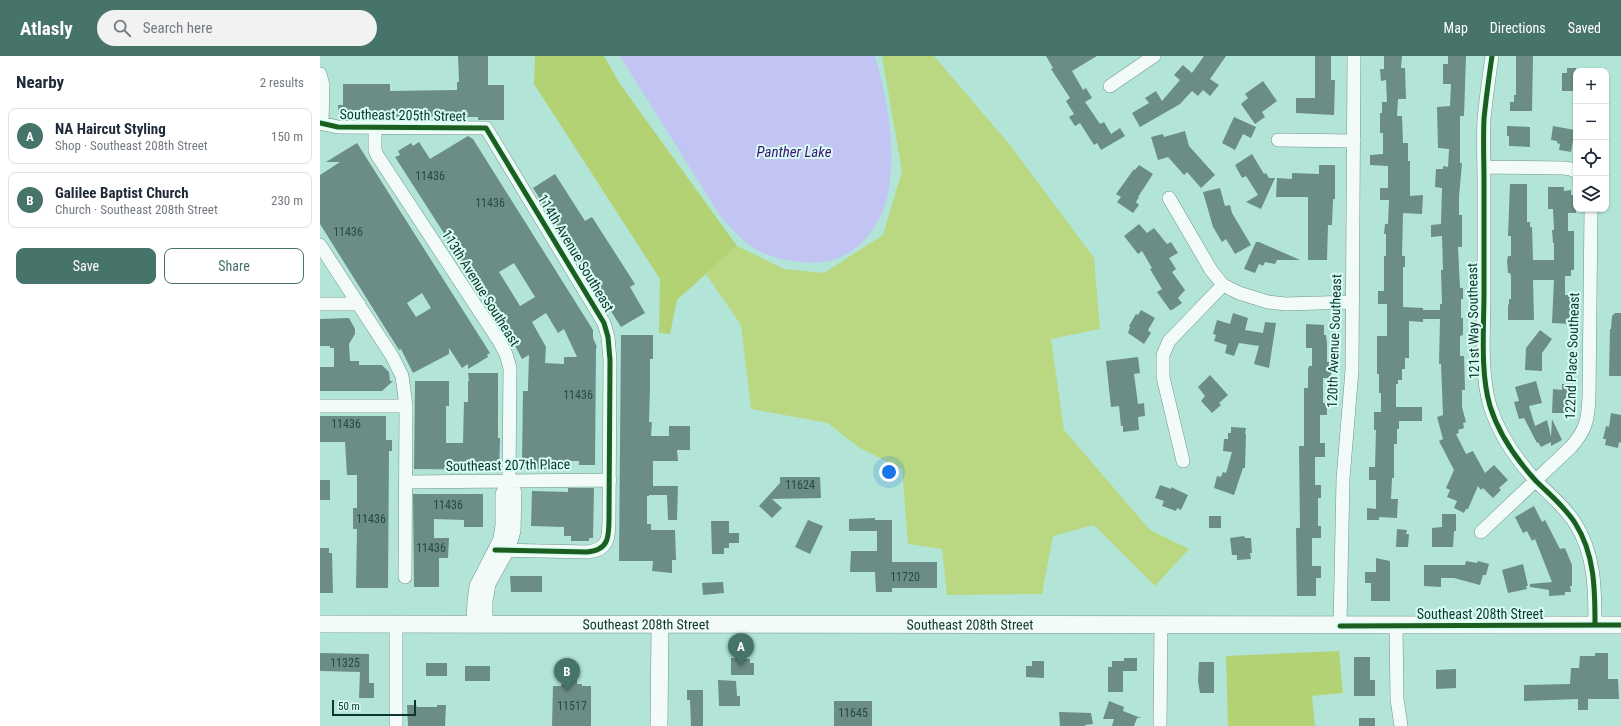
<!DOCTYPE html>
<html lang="en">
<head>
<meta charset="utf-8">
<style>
	body { margin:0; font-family:"Roboto Condensed",sans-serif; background:#f2f2f3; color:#1f2937 }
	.controls { position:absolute; right:12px; top:12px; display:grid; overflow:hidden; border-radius:8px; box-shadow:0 1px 3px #0004 }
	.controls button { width:36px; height:36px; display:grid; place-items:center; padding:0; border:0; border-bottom:1px solid #e0e1e3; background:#fff; color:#1f2937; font:20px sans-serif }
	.scale { position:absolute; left:12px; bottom:10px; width:84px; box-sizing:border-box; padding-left:4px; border:2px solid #0c362e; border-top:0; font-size:11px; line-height:14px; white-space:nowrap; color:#0c362e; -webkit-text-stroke:3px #d8fcf1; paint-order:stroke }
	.you { position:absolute; left:569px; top:416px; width:14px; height:14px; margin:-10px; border:3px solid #fff; border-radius:50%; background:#1a73e8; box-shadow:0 0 0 6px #1a73e833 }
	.badge { display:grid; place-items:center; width:26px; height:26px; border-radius:50%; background:#46736a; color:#fff; font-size:13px; font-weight:700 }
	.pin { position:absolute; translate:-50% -33px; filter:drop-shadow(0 1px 2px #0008) }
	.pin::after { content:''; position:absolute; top:21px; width:14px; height:12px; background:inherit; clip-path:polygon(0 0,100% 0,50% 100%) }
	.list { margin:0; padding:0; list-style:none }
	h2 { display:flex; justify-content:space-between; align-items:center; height:52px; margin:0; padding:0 16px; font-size:17px }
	h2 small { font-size:13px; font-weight:400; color:#747a83 }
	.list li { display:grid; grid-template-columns:26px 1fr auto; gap:12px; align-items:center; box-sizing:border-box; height:56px; margin:0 8px 8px; padding:0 8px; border:1px solid #e0e1e3; border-radius:8px }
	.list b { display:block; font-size:15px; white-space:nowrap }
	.list p { margin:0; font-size:13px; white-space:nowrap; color:#747a83 }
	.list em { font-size:13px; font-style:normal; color:#747a83 }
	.actions { display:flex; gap:8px; padding:12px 16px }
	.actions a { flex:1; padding:9px 0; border:1px solid #46736a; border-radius:8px; text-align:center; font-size:14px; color:#46736a }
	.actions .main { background:#46736a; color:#fff }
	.icon { flex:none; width:22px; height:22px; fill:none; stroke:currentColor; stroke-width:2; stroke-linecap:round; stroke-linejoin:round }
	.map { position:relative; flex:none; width:1301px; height:670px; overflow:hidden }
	header { display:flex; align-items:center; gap:24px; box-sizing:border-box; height:56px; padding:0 20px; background:#46736a; color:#fff }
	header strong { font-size:19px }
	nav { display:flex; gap:22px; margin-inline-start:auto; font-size:14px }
	.search { width:280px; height:36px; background:#f2f2f3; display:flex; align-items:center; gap:10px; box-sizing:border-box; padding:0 14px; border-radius:22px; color:#747a83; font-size:15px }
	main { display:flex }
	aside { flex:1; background:#fff }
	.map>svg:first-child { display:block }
</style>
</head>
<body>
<header>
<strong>Atlasly</strong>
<div class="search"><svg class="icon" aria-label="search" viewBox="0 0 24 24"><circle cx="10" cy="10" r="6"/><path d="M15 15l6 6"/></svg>Search here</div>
<nav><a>Map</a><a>Directions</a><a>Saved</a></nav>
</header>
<main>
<aside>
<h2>Nearby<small>2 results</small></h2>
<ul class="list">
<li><span class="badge">A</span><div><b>NA Haircut Styling</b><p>Shop · Southeast 208th Street</p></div><em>150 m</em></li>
<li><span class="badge">B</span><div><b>Galilee Baptist Church</b><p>Church · Southeast 208th Street</p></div><em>230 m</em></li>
</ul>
<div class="actions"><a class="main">Save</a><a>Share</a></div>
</aside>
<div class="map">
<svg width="1301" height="670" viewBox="0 0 1301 670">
	<rect width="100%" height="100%" fill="#b2e5d8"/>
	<path fill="#b9d881" d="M562 0H614L690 89 774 202 780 273 731 283 744 374 830 474 869 493 835 530 774 469 733 480 722 538 627 539 622 493 588 488 582 413 538 391 508 367 431 353 421 269 386 218 417 190 464 213 504 217 563 179 582 115Z"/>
	<path fill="#b3d274" d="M215 0H284L300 28 417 190 357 244 350 278 339 277 340 223 214 28Z
		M1019 595 1023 637 992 640 995 670H908L906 600Z"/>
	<path fill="#c2c4f3" d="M300 0H555C567 43 577 93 568 137 563 165 543 194 516 203 502 208 487 207 474 205 459 203 444 199 431 190 419 182 409 170 399 158Z"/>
	<path fill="#6b8c87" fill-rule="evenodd" d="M138 0H168V29H184V64H158V61L19 60 18 49H23V28H70V35L137 34V26H139Z
		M726 0H777L752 15 763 34 766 32 772 42 765 46 780 68 784 66 791 78 800 72 805 80 781 94 777 87 774 89 760 67 755 70 749 61 754 58 746 45 750 42 731 13 733 12Z
		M884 0H906L890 23 899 29 890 40 883 34 878 40 872 35 860 48 820 71 812 57 829 47 825 42 836 35 842 45 860 24 854 19 863 9 872 17Z
		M995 0H1011V24H1015L1014 59 976 57V42H995Z
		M1064 0H1082L1081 12H1085L1086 43H1078L1077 60H1082L1083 87H1088V105H1090V140L1103 139 1102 158 1083 157 1082 200H1085V211H1083V251L1103 252V254H1120V248H1122L1121 214H1123L1122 180 1111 181V169L1121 168 1122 132 1115 131 1116 113H1123V110L1128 111 1129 93 1118 92 1117 51 1130 50 1131 28H1123V8H1128V0H1146L1144 60H1140V107H1142L1139 141V159H1142V191H1138L1140 232H1143V243H1141V262H1143V279L1140 280V300H1144L1145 334H1142V351L1146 366 1143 367 1144 372 1138 374 1139 377 1136 378 1146 398 1153 395 1165 417 1174 409 1188 424 1179 432 1181 434 1173 442 1163 432 1161 434 1158 430 1148 453H1146L1144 457 1134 452 1137 445 1127 441 1130 434 1126 432 1134 414 1119 385 1123 383 1117 361 1123 359 1121 308H1119L1120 263H1103V266L1089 265V302H1085V313H1082V324H1078V328H1076V351H1102V365H1079V373H1077V388H1074V422H1072L1071 443H1078L1077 462 1059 461V464H1047V452L1056 453V424H1049V411H1055L1056 374H1054V356H1061V337H1059V318H1057V280H1067V248H1058V235H1064V200H1066V178H1064L1065 168H1068L1069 144H1060V132H1068V110L1050 109V99L1063 98V77H1060V57H1062V46H1067L1066 24 1061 25 1060 13H1064Z
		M1196 0H1213L1212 55H1190V46H1194V39H1196Z
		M1247 12H1256V35H1242V17H1247Z
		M943 25 957 45 942 56 945 61 935 68 921 48 928 42 925 38Z
		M914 61 936 71 931 82 923 78 915 94 902 87Z
		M1187 70 1210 71V91L1189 90V80H1187Z
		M1233 70 1255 74 1251 96 1239 94 1240 88 1237 87V85L1231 84Z
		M865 75 869 90 895 119 881 132 867 116 864 119 848 101 838 104 831 81 843 78 844 81Z
		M148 80 153 83 273 274V282L277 291 276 292 275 409H259V405H237V413H205L202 407 203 335H208V331L209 299 202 303 190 280 75 101 80 99 78 95 91 87 93 90 99 86 110 103ZM194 207 215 241 200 250 179 216ZM226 257 238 277 244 273 257 301H244V308L225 307 226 291 212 266Z
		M37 87 170 297 167 299 168 301 148 313V308L142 312 129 292V298L93 317 81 293 79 294 0 168V119L20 106H6ZM102 237 111 252 96 261 87 247Z
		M932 98 944 118 946 117 949 122H955L941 153 926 146 938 139 926 120 922 122 915 109Z
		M819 109 833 118 818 141H819L816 146 819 149 813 157 797 146 801 141 796 138 814 113 815 114Z
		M999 109H1015V143H1013L1012 169H1008L1007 204H988V141H956L957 122 972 123V117L999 118Z
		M235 118 265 165 272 161 315 228 310 231 325 257 301 271 213 132Z
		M1190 128H1207V166H1210V171H1212L1213 204H1234V187H1233L1232 174H1234L1233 153H1228V131H1244V135L1251 134V139H1255L1256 157H1248V175H1254V214H1251V220H1245V239H1252L1251 256H1254L1253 268 1232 267 1234 224H1213L1214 264H1188V249L1189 248V243H1191V220L1190 217H1188L1187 205 1188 200H1191V180H1188Z
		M900 132 905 150 910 149 912 157 931 189 915 198 906 183 902 186 893 171 883 136Z
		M819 168 827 177 834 172 847 188 851 186 858 197 849 202 856 213 852 216 865 234 858 242 862 247 852 254H850L837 236 842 233 830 213 832 212 822 195 818 198 804 180Z
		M936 186H939L980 204H957L955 208 945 206 943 210 939 208 935 217 924 213Z
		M821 254 835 262 828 274 831 277 824 288 808 277 810 271 809 270 816 258 818 259Z
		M913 257 928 262 925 274 943 277 945 266 956 267 949 312 934 308 939 290 919 287 914 300 905 297 907 289 894 285 896 279 893 278 897 264 910 268Z
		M1295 257H1301V320H1289L1290 273H1291L1292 260Z
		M29 262 35 273V278L29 288 30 305H39V309H62L69 316 70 325H73L62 335H0V311H14V292H10V290H0V263Z
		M986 268 1004 269V279H1006L1007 288V306H1011V322H1003V347H1007V359H1000V387H1005V401H995V429H1001V442H998V470H1001V482H992V510H1001V522H996V540H977L976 472H980L979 390H984V332H988V313L989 310H992V292H986Z
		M1220 274 1232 283 1222 297V315L1205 314 1206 292Z
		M301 279H333V303H330V332L329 366H332L331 380H349V370H370V394H357L358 405H333V430H358L357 464H348L347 439H329V440H327V468H331V474H355L356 504H352V517L332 515 333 505H299Z
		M818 301 820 317 814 318 818 348 824 347 825 360 818 361 819 374 803 376V370H801L799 350 791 351 786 305Z
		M148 317H178V382H180L179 414 94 413 95 325H129V350H126V387H143L144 346H148V325H149Z
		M890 319 908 339 899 347 901 349 892 357 881 345 885 340 878 331Z
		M1216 325 1222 347 1209 350 1215 370 1227 364 1231 381 1232 363 1242 384 1231 390V386L1221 391 1218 386 1217 387 1204 362 1199 363 1194 346 1199 345 1195 331Z
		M1242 328H1253L1250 357H1232L1233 333 1242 334Z
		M1291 357 1301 359V387L1299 386 1298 392 1285 389 1286 383H1283L1286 370 1289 371Z
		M0 360H66V384H72V395H69L68 532H36L37 473H33V452H37V419H27L25 386H0Z
		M911 371 926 372 925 378H926L925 412H923L914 439 894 432 897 420 901 421 903 416 906 417 912 396 903 395 904 383H908V377H911Z
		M460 421H500L501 442 452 443 462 452 452 462 439 450 460 427Z
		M0 424H10V444H0Z
		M840 429 851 433V431L868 439 861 454 857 452 856 455 842 450 844 445 835 442Z
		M248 432H274L273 482H269V485H251V480H244V471L211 470 212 435 248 436Z
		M93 438H163V471H144V464L114 463V482H129L128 502H119V531H94Z
		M1214 450 1222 466 1225 464 1240 493 1245 492 1252 509V530H1250L1251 536H1245V539L1229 540V534L1210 531V528L1232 526 1215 483 1212 485 1207 475 1203 477 1195 461Z
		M1122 458H1136V475H1134L1133 491H1112V472L1122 471Z
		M889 460H901V472H889Z
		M555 462V464H572V506H617V532H572V536H556L555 516H530L531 495H557V475H529V463Z
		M488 464 503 470 490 498 475 491Z
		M391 465H409V477H419V487H409V492H404V498H392Z
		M1077 473 1087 474 1086 478H1089L1088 491H1076Z
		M924 480 925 482H931L932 497H930L931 503 917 504V499H912L910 482Z
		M0 492H9V497H12L13 537H0Z
		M1056 502 1070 505V545H1051V527H1045V516H1056Z
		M1146 505 1157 507 1158 505 1169 508 1166 519H1163L1160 529 1134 522H1121V531L1104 530V509H1145Z
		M1203 508 1208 530H1206L1207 533 1188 537 1182 514Z
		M190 520H222V536H191Z
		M403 526 404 537 383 539 382 527Z
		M0 597 49 598V627H54V642H39L40 616 0 615Z
		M1275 597H1288V623H1298L1299 643H1268V654H1258V643L1204 645V629L1250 628 1251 612H1259L1260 600H1275Z
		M1034 601H1050V624H1055V640H1034Z
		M411 602 430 603V607H434V619H411Z
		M804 602H817V615H803V636H788V611H792V605H804Z
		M712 605H724V622L706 621V610H712Z
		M879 606H894V637H880L878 625Z
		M106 607H127V620H106Z
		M145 610H170V625H145Z
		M245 613H257V628H262V630H271V670H232L233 630H241V628H245Z
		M1136 613V632L1116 633V614Z
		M398 624 416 625 417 640H420V650H399Z
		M367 634H383V670H371L370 644H367Z
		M514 645H552V670H514Z
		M789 645 804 651 803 655 821 662H817L814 670H792L794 663H783Z
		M87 649H96L97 651H117V649H126L125 670H88Z
		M739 656 771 657 773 668 765 669V670H740Z
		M1039 662H1055V670H1039Z"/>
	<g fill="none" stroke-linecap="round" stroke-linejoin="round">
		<g stroke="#6f958c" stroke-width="14">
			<path id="minor" d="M1172 0C1169 21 1166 42 1164 63 1163 84 1164 106 1164 127 1164 163 1164 199 1164 236 1164 271 1160 317 1170 350 1179 379 1196 403 1216 425 1229 438 1245 451 1255 467 1275 498 1275 534 1275 569
				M0 18 3 29 2 67
				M790 30 834 0
				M0 67 18 71 166 72 284 267 288 281 290 304 289 462C289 481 289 494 267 496L175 494
				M55 70V94L57 99 179 285 186 298 190 312 189 425
				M958 84 1034 85
				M1164 111 1244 112 1251 113 1256 116
				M849 142 891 214 903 229 919 237 948 246 966 248 1033 246
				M0 189 72 300 82 320 86 350 85 521
				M0 248H39
				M0 350H86
				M863 405 843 321V299L849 285 903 229
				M86 426 290 424
				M1161 476 1251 391C1266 374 1268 364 1269 341L1271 153
				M153 568 154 545 156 530 180 483 182 469V438L189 425 195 436 194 475 189 492 169 528 166 545V567
				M1020 570 1023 423 1032 314 1034 0
				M1076 570 1077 643 1081 670
				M76 670V569
				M840 670 841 568"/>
		</g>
		<g stroke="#6f958c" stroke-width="18">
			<g id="major">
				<path id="s1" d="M0 568 1301 569"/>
				<path d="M339 670 340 568"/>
			</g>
		</g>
		<use href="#minor" stroke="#f3fbf9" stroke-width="13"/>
		<use href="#major" stroke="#f3fbf9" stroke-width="17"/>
		<g stroke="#d8fcf1" stroke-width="8">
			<path id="cycleway" d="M1172 0C1169 21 1166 42 1164 63 1163 84 1164 106 1164 127 1164 163 1164 199 1164 236 1164 271 1160 317 1170 350 1179 379 1196 403 1216 425 1229 438 1245 451 1255 467 1275 498 1275 534 1275 569
				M0 67 18 71 166 72 284 267 288 281 290 304 289 462C289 481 289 494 267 496L175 494
				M1020 570 1301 569"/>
		</g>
		<use href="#cycleway" stroke="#1b5e20" stroke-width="5"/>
	</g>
	<g text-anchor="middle" stroke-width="4" stroke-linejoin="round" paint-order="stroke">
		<g font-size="12" fill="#244c44">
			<text x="110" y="124">11436</text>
			<text x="170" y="151">11436</text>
			<text x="28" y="180">11436</text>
			<text x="258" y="343">11436</text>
			<text x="26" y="372">11436</text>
			<text x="480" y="433">11624</text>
			<text x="128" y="453">11436</text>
			<text x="51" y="467">11436</text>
			<text x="111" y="496">11436</text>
			<text x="585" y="525">11720</text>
			<text x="25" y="611">11325</text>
			<text x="252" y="654">11517</text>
			<text x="533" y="661">11645</text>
		</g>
		<g font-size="14" fill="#0c362e" stroke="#d8fcf1">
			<text transform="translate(83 59) rotate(1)" y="5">Southeast 205th Street</text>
			<text transform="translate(256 197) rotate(59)" y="5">114th Avenue Southeast</text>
			<text transform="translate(161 232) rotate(58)" y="5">113th Avenue Southeast</text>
			<text transform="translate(1153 265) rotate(-91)" y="5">121st Way Southeast</text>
			<text transform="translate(1014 285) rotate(-88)" y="5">120th Avenue Southeast</text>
			<text transform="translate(1252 300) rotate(-88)" y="5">122nd Place Southeast</text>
			<text transform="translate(188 409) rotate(-1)" y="5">Southeast 207th Place</text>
			<text x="1160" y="563">Southeast 208th Street</text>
			<text dy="5" stroke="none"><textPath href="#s1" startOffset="326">Southeast 208th Street</textPath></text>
			<text dy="5" stroke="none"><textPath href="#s1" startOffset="650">Southeast 208th Street</textPath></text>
		</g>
		<g font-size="15" font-style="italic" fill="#40137c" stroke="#d8fcf1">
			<text x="474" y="101">Panther Lake</text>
		</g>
	</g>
</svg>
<div class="controls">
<button>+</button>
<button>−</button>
<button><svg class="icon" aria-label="locate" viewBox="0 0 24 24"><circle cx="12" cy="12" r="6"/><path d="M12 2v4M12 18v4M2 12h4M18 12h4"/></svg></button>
<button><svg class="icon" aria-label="layers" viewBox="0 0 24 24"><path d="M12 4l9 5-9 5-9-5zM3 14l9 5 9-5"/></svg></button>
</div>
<div class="scale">50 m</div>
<div class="you"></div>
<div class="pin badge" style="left:421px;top:610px">A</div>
<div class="pin badge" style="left:247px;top:635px">B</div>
</div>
</main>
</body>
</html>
